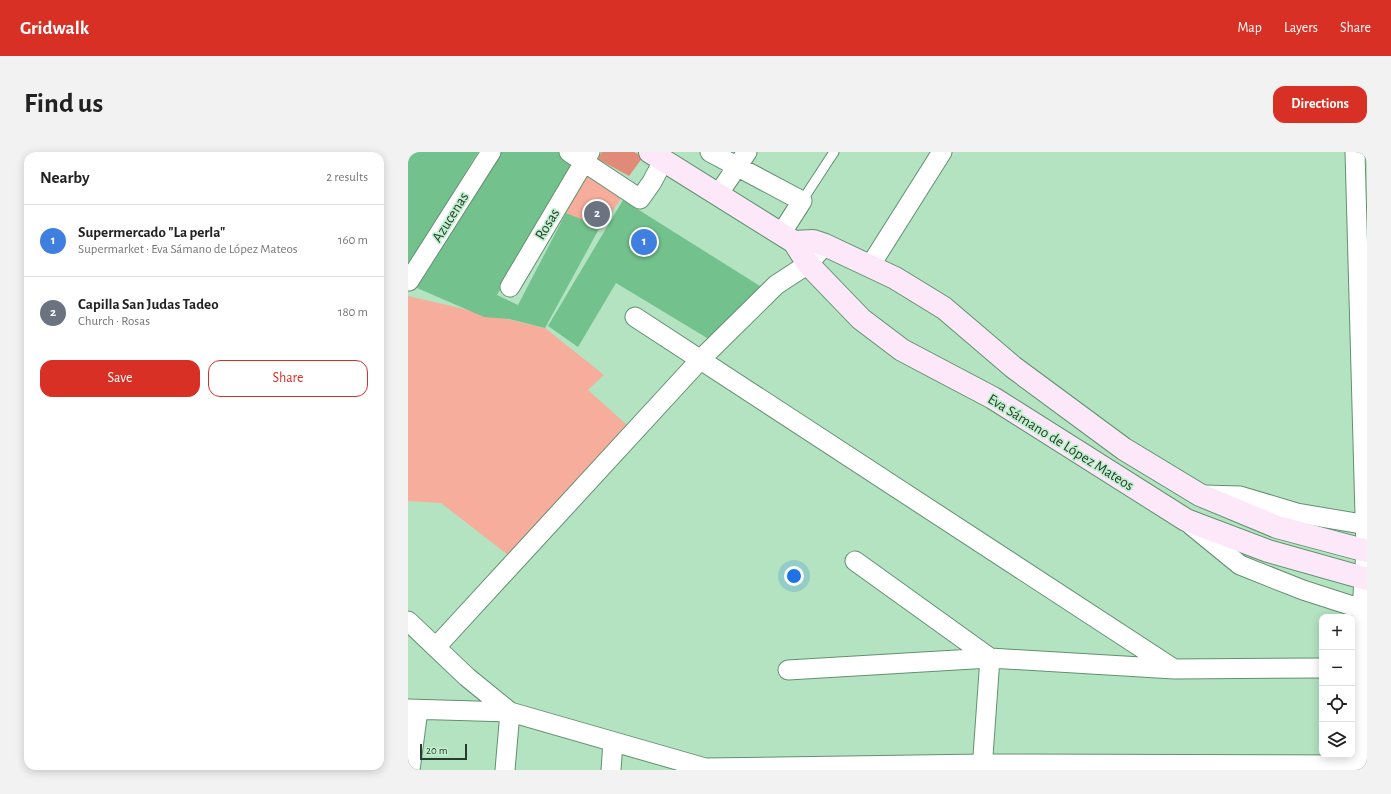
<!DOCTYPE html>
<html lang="en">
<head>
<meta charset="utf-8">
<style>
	body { margin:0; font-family:"Alegreya Sans",sans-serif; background:#f2f2f2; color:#222 }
	.controls { position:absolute; right:12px; bottom:12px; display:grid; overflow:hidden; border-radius:8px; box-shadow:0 2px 10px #0003 }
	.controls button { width:36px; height:36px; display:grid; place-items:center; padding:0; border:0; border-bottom:1px solid #e0e0e0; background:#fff; color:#222; font:20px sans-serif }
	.scale { position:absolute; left:12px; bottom:10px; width:47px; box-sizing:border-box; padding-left:4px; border:2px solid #283b2e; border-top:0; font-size:11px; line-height:14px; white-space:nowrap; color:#283b2e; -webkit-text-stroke:3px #c0f0ce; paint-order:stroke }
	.you { position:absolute; left:386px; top:424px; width:14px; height:14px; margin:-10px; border:3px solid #fff; border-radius:50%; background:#1a73e8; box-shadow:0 0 0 6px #1a73e833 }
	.badge { display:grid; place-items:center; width:26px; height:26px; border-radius:50%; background:#d93025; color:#fff; font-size:13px; font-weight:700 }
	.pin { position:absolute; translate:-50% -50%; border:2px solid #fff; box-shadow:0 1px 4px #0006 }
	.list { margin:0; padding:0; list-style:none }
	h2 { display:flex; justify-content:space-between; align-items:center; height:52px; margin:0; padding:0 16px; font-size:17px }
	h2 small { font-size:13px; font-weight:400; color:#767676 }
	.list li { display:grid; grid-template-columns:26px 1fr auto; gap:12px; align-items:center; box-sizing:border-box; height:72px; padding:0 16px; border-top:1px solid #e0e0e0 }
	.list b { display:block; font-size:15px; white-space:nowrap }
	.list p { margin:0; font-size:13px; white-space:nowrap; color:#767676 }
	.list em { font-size:13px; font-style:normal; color:#767676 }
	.actions { display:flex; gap:8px; padding:12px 16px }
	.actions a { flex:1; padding:9px 0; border:1px solid #d93025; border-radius:12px; text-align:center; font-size:14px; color:#d93025 }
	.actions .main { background:#d93025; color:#fff }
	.icon { flex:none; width:22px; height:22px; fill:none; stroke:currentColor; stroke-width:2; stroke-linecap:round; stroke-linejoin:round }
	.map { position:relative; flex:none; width:959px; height:618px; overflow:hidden; border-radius:12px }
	header { display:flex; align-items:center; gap:24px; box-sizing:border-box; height:56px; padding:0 20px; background:#d93025; color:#fff }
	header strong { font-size:19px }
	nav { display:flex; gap:22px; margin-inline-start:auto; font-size:14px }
	.intro { display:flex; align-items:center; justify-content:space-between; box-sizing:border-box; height:96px; padding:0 24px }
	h1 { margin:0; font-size:28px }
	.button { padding:10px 18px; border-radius:12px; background:#d93025; color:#fff; font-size:14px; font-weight:700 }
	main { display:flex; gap:24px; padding:0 24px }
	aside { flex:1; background:#fff; border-radius:12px; box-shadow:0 2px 10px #0003 }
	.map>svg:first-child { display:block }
</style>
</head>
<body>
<header>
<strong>Gridwalk</strong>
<nav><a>Map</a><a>Layers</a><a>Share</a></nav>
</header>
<div class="intro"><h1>Find us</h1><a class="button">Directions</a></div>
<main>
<aside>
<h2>Nearby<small>2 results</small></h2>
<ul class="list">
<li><span class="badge" style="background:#3f7fe0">1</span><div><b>Supermercado &quot;La perla&quot;</b><p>Supermarket · Eva Sámano de López Mateos</p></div><em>160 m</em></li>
<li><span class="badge" style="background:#6b7280">2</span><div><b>Capilla San Judas Tadeo</b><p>Church · Rosas</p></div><em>180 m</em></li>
</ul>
<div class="actions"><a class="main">Save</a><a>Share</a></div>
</aside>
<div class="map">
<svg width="959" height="618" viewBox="0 0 959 618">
	<rect width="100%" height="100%" fill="#b3e3c1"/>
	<path fill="#f6ad9c" d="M176 20 216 42 192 78 158 61Z
		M0 144 137 176 196 223 180 238 219 273 100 403 33 351 0 349Z"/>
	<path fill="#e18a77" d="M194 0H226L235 5 221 24 190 7Z"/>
	<path fill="#73c28d" d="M0 0H70L0 115Z
		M93 0H150L165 10 89 143 110 153 158 61 192 75 137 176 101 167 76 165 9 136Z
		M215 48 352 134 304 189 208 131 170 195 140 174Z"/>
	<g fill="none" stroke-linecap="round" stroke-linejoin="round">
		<g stroke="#639070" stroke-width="11">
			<path id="lane" d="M394 49 426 0"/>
		</g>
		<g stroke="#639070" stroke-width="21">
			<path id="street" d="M161 0 232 47 244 30 255 9
				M302 0 394 49 373 82
				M947 0 958 399 954 457 953 618
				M311 41 339 0
				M462 114 534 0
				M1 129 83 0
				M102 135 182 0
				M227 165 766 517
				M796 343 832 344 889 361 959 373
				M783 373 832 413 895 438 954 457H959
				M447 409 582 506 574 618
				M0 469 59 525 102 560
				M28 495 292 208 368 133 400 112 417 93
				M380 518 582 506 766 517 914 516
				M0 557 102 560 297 616 574 612 953 613
				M2 618 10 558
				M97 618 102 560
				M203 618 205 590"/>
		</g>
		<g stroke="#639070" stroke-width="24">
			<path id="secondary" d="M242 0 386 90 400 112 453 167 494 198 585 246 778 368 860 399 959 427
				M386 90 405 89 417 93 487 126 536 156 605 215 716 297 792 343 869 375 959 399"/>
		</g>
		<use href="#lane" stroke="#fff" stroke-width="9"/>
		<use href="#street" stroke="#fff" stroke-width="19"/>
		<use href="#secondary" stroke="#fde8f9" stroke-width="22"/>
	</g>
	<g text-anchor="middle" stroke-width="3.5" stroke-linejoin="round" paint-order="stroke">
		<g font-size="15" fill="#283b2e" stroke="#c0f0ce">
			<text transform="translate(42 65) rotate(-58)" y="5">Azucenas</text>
			<text transform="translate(139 72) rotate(-59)" y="5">Rosas</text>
			<text transform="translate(653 290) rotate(32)" y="5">Eva Sámano de López Mateos</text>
		</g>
	</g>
</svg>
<div class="controls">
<button>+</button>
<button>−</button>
<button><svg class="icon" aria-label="locate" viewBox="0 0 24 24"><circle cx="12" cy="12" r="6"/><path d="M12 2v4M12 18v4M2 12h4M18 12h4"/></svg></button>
<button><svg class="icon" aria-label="layers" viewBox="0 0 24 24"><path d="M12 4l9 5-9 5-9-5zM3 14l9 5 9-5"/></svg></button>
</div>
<div class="scale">20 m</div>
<div class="you"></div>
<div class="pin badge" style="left:236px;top:90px;background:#3f7fe0">1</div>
<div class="pin badge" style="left:189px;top:62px;background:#6b7280">2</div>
</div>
</main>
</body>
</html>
